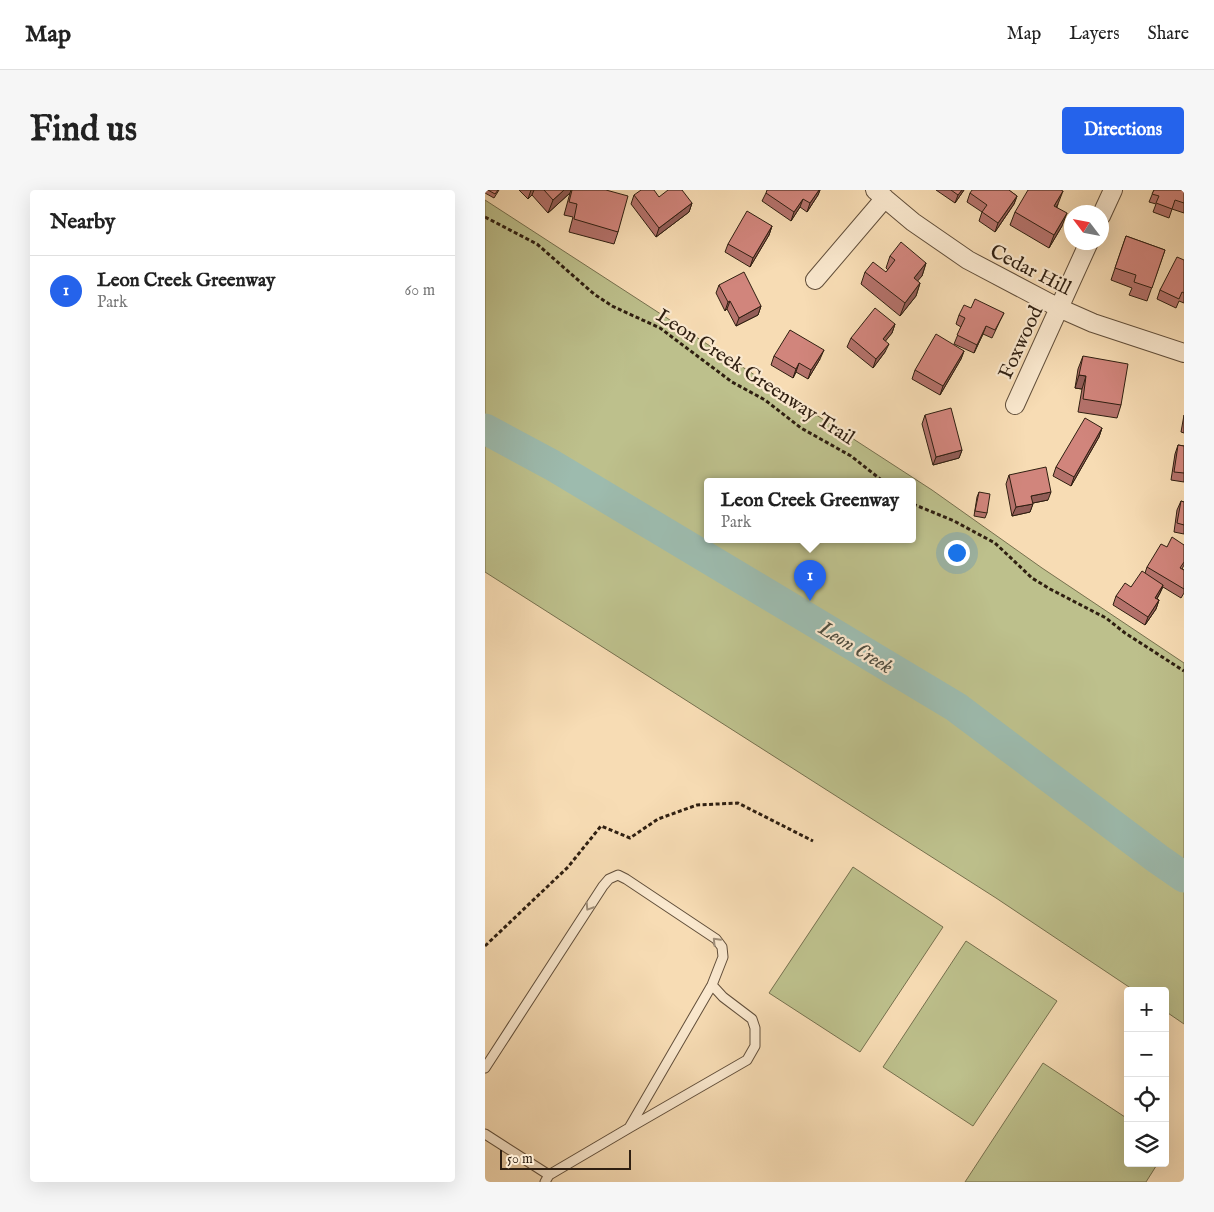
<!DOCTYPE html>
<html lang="en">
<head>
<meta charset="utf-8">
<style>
	body { margin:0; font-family:"IM FELL English",serif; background:#f6f6f6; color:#222 }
	.controls { position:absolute; right:15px; bottom:15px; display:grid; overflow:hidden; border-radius:5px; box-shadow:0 5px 20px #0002 }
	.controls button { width:45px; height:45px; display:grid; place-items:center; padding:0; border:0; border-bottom:1px solid #e0e0e0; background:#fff; color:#222; font:25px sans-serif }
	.compass { position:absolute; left:579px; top:15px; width:45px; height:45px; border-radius:50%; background:#fff; box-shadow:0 5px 20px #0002; rotate:302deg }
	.scale { position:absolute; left:15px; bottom:12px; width:131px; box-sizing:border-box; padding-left:5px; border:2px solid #2f1f11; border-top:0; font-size:14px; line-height:18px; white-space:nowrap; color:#2f1f11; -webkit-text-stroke:4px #fae8ce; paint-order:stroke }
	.you { position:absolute; left:471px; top:362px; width:18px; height:18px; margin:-12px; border:4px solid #fff; border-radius:50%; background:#1a73e8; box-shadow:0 0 0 8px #1a73e833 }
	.badge { display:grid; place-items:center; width:32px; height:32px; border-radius:50%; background:#2563eb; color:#fff; font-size:16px; font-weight:700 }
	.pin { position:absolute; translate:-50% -41px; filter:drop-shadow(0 1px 2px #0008) }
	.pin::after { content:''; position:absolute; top:26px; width:18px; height:15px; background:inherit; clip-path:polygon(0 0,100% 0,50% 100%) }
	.popup { position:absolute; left:219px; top:288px; width:212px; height:65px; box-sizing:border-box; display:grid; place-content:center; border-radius:5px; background:#fff; filter:drop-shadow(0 1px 4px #0005); font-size:16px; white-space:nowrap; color:#767676 }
	.popup b { font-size:19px; color:#222 }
	.popup::after { content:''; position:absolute; left:50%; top:100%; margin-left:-10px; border:10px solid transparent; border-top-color:#fff }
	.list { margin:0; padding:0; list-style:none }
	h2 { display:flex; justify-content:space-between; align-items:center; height:65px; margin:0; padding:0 20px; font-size:21px }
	h2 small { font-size:16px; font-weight:400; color:#767676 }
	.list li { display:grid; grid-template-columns:32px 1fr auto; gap:15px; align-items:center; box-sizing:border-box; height:70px; padding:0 20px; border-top:1px solid #e0e0e0 }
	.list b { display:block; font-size:19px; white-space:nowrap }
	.list p { margin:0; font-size:16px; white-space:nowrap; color:#767676 }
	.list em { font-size:16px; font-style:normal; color:#767676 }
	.icon { flex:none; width:28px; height:28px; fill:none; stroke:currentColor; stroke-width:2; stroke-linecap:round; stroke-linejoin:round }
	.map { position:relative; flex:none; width:699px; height:992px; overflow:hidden; border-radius:5px }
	header { display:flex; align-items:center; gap:30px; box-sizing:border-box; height:70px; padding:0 25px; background:#fff; border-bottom:1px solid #e0e0e0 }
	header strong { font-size:24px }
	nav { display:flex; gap:28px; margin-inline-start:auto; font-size:18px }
	.intro { display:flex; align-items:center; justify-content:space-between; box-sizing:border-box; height:120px; padding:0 30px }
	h1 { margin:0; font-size:35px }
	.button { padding:12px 22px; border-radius:5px; background:#2563eb; color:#fff; font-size:18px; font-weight:700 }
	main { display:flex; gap:30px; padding:0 30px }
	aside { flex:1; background:#fff; border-radius:5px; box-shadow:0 5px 20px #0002 }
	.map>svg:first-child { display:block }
</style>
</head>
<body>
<header>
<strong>Map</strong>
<nav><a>Map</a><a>Layers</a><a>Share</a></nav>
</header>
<div class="intro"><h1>Find us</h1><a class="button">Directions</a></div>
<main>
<aside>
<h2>Nearby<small></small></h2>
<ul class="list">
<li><span class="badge">1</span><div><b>Leon Creek Greenway</b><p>Park</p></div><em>60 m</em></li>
</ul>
</aside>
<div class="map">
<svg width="699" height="992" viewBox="0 0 699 992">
	<rect width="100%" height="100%" fill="#f7dcb4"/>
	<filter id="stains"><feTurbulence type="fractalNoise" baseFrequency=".004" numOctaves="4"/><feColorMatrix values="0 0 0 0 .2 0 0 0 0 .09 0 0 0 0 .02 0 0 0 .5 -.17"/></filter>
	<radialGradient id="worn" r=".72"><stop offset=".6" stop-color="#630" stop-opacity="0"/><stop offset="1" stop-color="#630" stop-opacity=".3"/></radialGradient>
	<path fill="#bdc08c" stroke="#76704e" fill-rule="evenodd" d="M0 10 447 300 557 378 699 473V834L680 821V801H650L511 708 0 382ZM222 292H428V350H222Z
		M368 677 458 737 375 862 284 803Z
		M481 751 572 811 488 936 398 877Z
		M558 873 643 929V973H673L661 992H480Z"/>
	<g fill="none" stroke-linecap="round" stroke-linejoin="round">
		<path stroke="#9dbbae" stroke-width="31" d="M0 239 67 275 471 517 673 669 699 687"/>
		<g stroke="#614e3a" stroke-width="11">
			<path id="service" d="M0 878 118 696 124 689 133 685 141 689 231 749 237 757 238 767 227 795 144 938 64 985 60 992
				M144 938 262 870 270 856V838L267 829 238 807 227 795
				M0 944 64 985"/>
		</g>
		<g stroke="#614e3a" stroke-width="20">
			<path id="minor" d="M390 0 428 32 483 70 574 118 608 133 699 163
				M616 26 628 0
				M330 90 400 8
				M530 215 604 52"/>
		</g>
		<path stroke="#2f1f11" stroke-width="3" stroke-dasharray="4 2.5" stroke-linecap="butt" d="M0 27 52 54 109 104 127 116 175 138 247 192 280 210 316 238 366 266 399 292
			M428 314 469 331 510 353 547 388 565 399 621 428 640 443 699 481
			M0 756 83 677 116 636 145 648 173 629 212 615 253 613 328 651"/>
		<use href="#service" stroke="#fae8ce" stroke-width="9"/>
		<use href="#minor" stroke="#fae8ce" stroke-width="18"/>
	</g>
	<path fill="#b4726b" stroke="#2f1f11" d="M0 0H14L9 8 0 3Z
		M34 0H121L133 42 129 54 84 42 88 27 79 25 85 3 63 23 47 5 43 9Z
		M335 0 333 5 322 22 315 17 306 31 277 11 281 3Z
		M451 0H479L470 13Z
		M669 0H699V23L687 19 684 28 668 22 671 14 664 12Z
		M525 1 532 6 529 14 510 42 494 31 497 22 482 12 485 3Z
		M149 5 174 7 207 13 204 22 171 47 146 14Z
		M573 14 572 17 577 36 564 58 525 35 530 22Z
		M287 36 284 45 265 77 240 62 243 54Z
		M641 46 680 60 662 111 644 105 647 98 626 90Z
		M405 66 441 73 437 86 432 91 435 93 431 106 415 126 376 94 380 82H401L403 80 401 78Z
		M699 70V113L694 111 691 118 672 109 675 100Z
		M234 95 276 116 273 125 251 136 242 119 240 121 231 103Z
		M486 118 519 123 515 131 507 148 498 144 489 163 469 154 476 137 471 134 474 125Z
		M410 134 407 143 400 151V162L388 178 362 157 366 148Z
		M479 161 476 169 455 205 427 189 430 180Z
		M289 166 335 169 323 189 311 182 308 188 286 175Z
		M598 166 636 215 632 228 593 222 597 199 590 198 593 179Z
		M440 225 477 260 474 268 448 275 437 234Z
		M699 225V243L696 242Z
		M617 238 614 247 586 296 568 286 571 277Z
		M693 255 699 256V292L686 290 690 264Z
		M524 285 563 310 548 313 545 322 527 326 521 294Z
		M494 302 502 323 500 328 489 326 492 307Z
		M696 311 699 312V344L689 342 692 320Z
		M699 355V375L697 379 699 380V403L696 408 678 397 672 409 674 410 671 419 660 435 628 415 631 406 646 397 660 383 662 377 682 357Z"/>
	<path fill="#925d57" stroke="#2f1f11" d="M46 0H49L47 5 43 9Z
		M79 0H86L85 3 63 23 68 10Z
		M334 0H335L333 5 322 22 325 13Z
		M477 0H479L470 13 473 5Z
		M578 1 573 14 565 28 569 16Z
		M532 6 529 14 510 42 513 33Z
		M318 9 315 17 306 31 309 22Z
		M207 13 204 22 171 47 174 38Z
		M582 23 577 36 564 58 569 45Z
		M287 36 284 45 265 77 268 68Z
		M441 73 437 86 424 101 429 88Z
		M435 93 431 106 415 126 420 113Z
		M245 111 242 119 240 121 243 112Z
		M276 116 273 125 251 136 254 128Z
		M410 134 407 143 395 158 398 149Z
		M501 136 498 144 489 163 492 155Z
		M404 154 400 162 388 178 391 169Z
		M339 160 335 169 323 189 326 180Z
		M479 161 476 169 455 205 458 196Z
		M314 173 311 182 308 188 311 179Z
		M594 185 601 186 597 199 590 198Z
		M617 238 614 247 586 296 589 287Z
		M477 260 474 268 448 275 451 267Z
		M566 302 563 310 543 314 546 306Z
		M548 314 545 322 527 326 531 317Z
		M678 395 675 403 667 417 670 408Z
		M674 410 671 419 660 435 663 427Z"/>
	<path fill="#d1857c" stroke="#2f1f11" d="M3 0H13L10 4Z
		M59 0H79L68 10Z
		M87 0H121L143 6 133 42 89 29 92 14 84 12Z
		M156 0H169L174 7 183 0H197L207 13 174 38 149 5Z
		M282 0H334L325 13 318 9 309 22 281 3Z
		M466 0H477L473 5Z
		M487 0H524L532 6 513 33 497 22 502 15 485 3Z
		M543 0H576L578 1 569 16 582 23 569 45 530 22Z
		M669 0H699V13L690 10 687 19 671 13 674 6 667 4Z
		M262 21 287 36 268 68 243 54Z
		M641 46 680 60 667 98 649 92 651 85 630 78Z
		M416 52 441 73 429 88 435 93 420 113 380 82 388 72 401 82 410 70 405 66Z
		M692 67 699 70V103L697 102 694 109 675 100Z
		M259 82 276 116 254 128 245 111 243 112 234 95Z
		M490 109 519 123 510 140 501 136 492 155 472 145 480 128 474 125 479 115 486 118Z
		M390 118 410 134 398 149 404 154 391 169 366 148Z
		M305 140 339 160 326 180 314 173 311 179 289 166Z
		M451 144 479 161 458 196 430 180Z
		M598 166 643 174 636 215 598 209 601 186 594 185Z
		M466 218 477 260 451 267 440 225Z
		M600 228 617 238 589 287 571 277Z
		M693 255 699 256V283L689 282Z
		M561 277 566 302 546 306 548 314 531 317 524 285Z
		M494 302 505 304 502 323 490 321Z
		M696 311 699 312V335L692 333Z
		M687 347 699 355V372L695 378 699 380V399L662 377 676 354 682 357Z
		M657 381 678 395 670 408 674 410 663 427 631 406 640 393 646 397Z"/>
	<defs><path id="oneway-chevron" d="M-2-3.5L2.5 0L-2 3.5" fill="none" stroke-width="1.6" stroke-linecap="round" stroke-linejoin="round" transform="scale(1.25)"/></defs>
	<g stroke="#9f8e79">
		<use href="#oneway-chevron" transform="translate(104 717) rotate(123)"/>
		<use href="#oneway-chevron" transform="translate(231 751) rotate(-134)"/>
	</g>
	<g text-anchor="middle" stroke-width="4.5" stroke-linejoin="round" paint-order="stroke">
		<g font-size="20" fill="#2f1f11" stroke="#fae8ce">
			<text transform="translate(546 79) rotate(27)" y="7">Cedar Hill</text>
			<text transform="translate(535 152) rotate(-65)" y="7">Foxwood</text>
			<text transform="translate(271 186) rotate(33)" y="7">Leon Creek Greenway Trail</text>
		</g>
		<g font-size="21" font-style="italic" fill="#504e40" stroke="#fae8ce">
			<text transform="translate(371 457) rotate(31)" y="7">Leon Creek</text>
		</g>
	</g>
	<rect width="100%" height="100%" filter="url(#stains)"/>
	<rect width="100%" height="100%" fill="url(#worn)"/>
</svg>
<div class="controls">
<button>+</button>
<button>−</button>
<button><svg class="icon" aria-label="locate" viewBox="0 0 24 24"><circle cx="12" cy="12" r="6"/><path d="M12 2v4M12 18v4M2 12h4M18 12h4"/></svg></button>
<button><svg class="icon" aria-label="layers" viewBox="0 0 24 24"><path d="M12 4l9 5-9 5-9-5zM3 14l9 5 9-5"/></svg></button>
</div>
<svg class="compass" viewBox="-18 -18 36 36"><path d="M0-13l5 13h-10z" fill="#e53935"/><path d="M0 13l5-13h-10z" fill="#767676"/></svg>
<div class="scale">50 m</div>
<div class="you"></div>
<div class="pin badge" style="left:325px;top:411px">1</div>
<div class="popup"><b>Leon Creek Greenway</b>Park</div>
</div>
</main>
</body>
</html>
